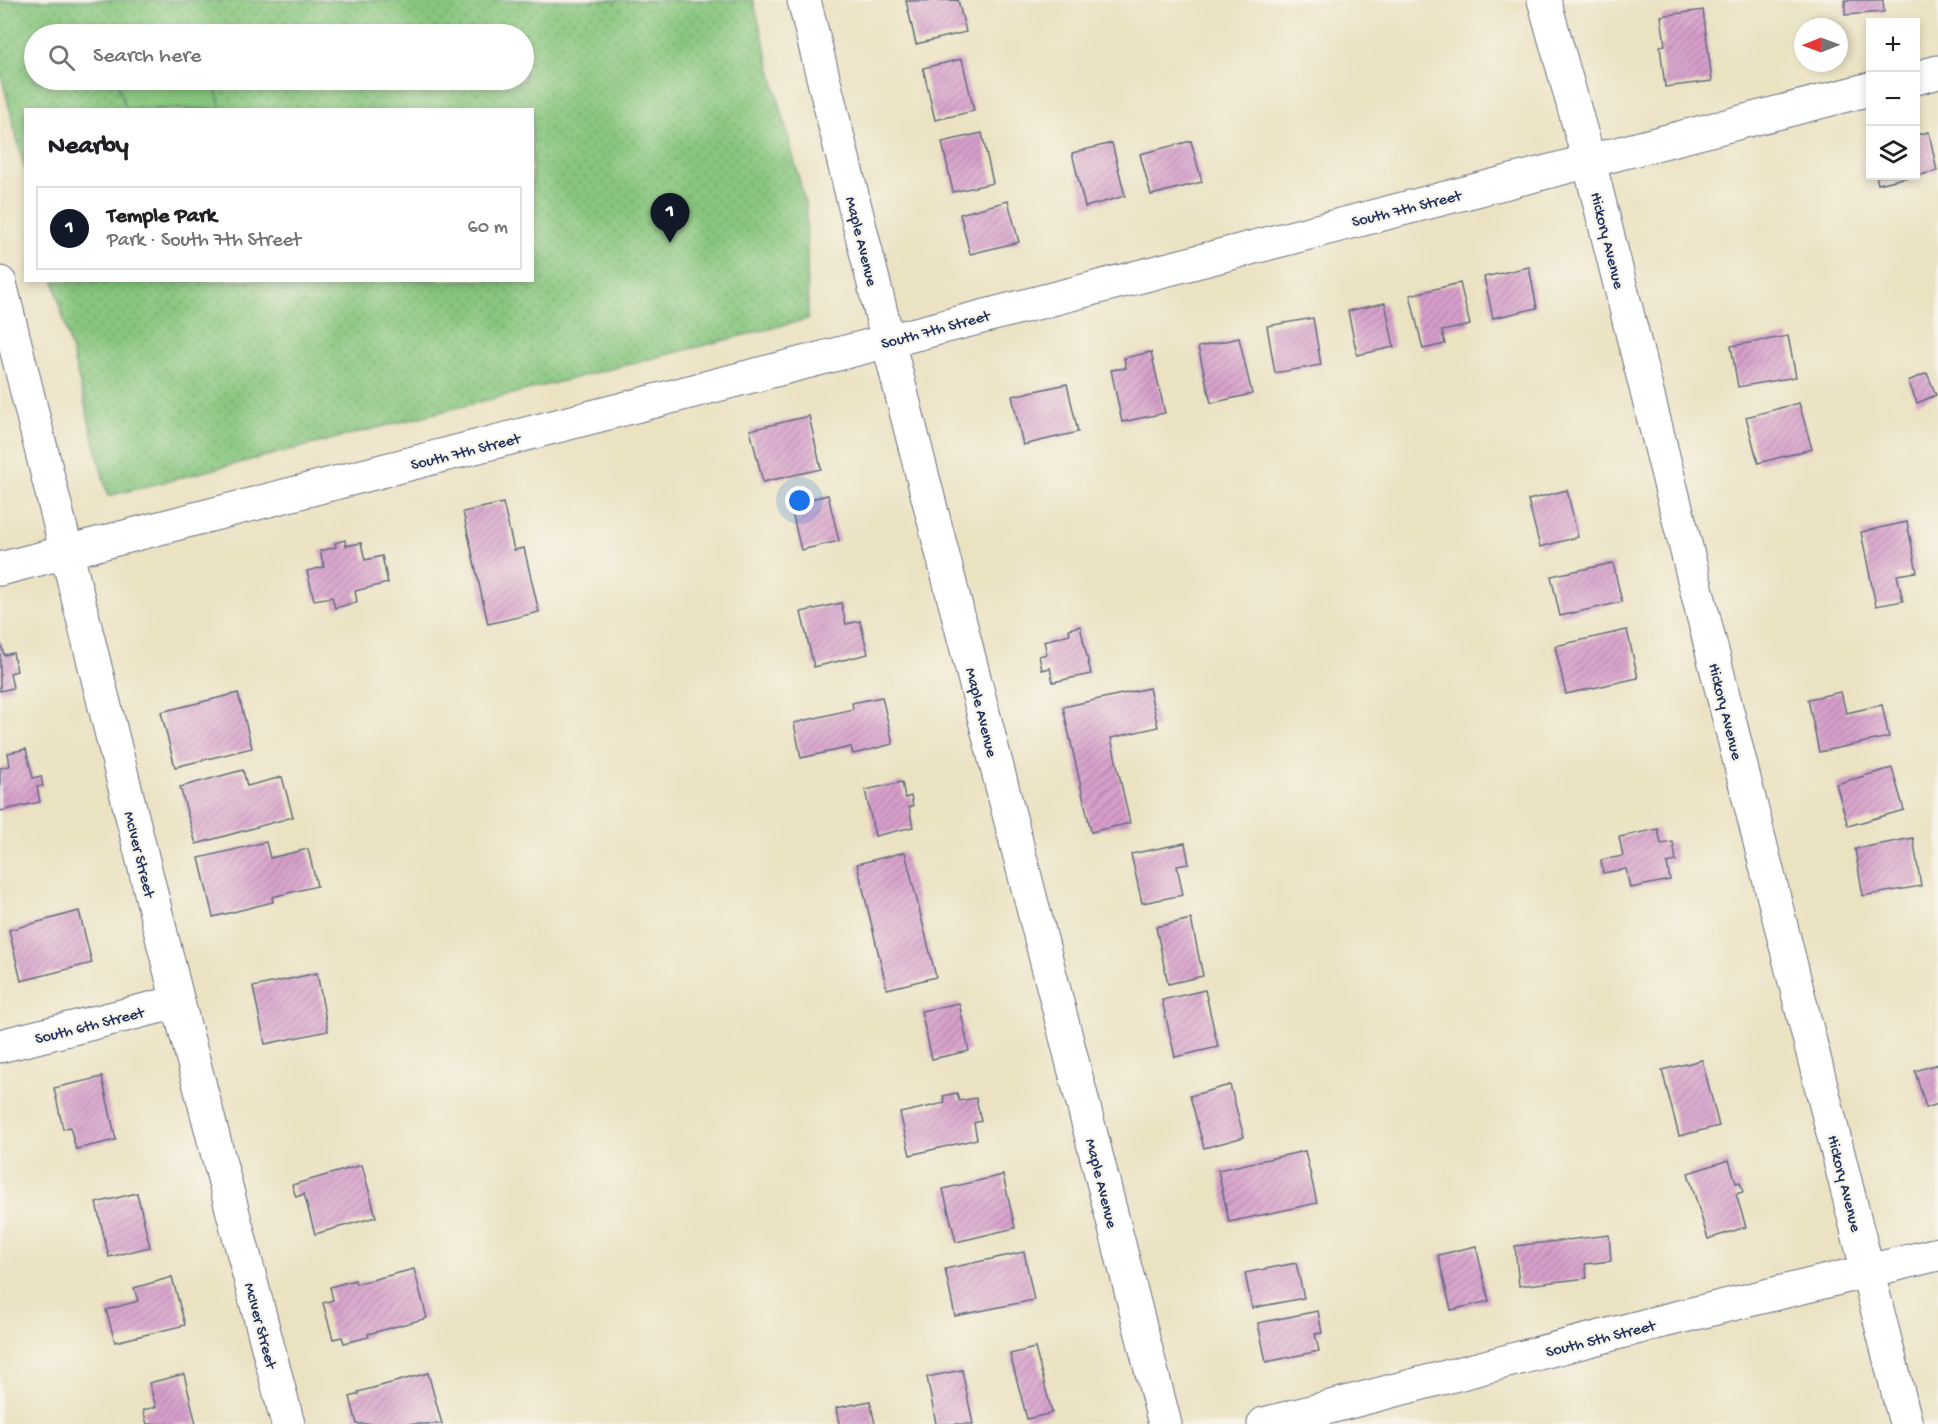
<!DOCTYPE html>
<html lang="en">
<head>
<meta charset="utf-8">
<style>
	body { margin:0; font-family:"Gochi Hand",sans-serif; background:#f6f6f6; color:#202124 }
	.controls { position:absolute; right:18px; top:18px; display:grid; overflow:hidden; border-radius:0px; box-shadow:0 3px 9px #0003 }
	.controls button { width:54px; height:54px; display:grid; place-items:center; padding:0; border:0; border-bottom:2px solid #e0e0e0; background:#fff; color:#202124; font:30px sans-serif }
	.compass { position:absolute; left:1794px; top:18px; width:54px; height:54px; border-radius:50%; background:#fff; box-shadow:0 3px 9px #0003; rotate:269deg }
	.you { position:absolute; left:800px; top:501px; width:21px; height:21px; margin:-15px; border:4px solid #fff; border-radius:50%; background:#1a73e8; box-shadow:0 0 0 9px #1a73e833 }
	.badge { display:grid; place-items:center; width:39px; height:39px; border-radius:50%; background:#111827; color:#fff; font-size:20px; font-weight:700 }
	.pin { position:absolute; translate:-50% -50px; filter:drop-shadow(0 2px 3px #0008) }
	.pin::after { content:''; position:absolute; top:32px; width:21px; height:18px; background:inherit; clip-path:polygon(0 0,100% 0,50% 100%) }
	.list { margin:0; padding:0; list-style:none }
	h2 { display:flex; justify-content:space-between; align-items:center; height:78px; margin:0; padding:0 24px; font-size:26px }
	h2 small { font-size:20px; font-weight:400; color:#757577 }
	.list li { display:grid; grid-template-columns:39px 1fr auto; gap:18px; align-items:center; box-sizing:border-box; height:84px; margin:0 12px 12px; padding:0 12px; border:2px solid #e0e0e0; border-radius:0px }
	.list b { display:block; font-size:22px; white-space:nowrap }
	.list p { margin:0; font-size:20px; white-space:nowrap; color:#757577 }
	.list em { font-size:20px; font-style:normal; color:#757577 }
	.icon { flex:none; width:33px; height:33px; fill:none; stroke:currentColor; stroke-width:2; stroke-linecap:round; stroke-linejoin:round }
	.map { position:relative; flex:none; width:1938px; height:1424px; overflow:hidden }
	.search { position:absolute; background:#fff; box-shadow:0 3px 9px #0003; left:24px; top:24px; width:510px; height:66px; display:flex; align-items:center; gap:15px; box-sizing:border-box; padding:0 21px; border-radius:33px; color:#757577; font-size:22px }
	.panel { position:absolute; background:#fff; box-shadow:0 3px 9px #0003; left:24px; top:108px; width:510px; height:174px; border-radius:0px }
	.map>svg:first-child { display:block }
</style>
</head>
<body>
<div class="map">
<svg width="1938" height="1424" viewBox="0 0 1938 1424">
	<defs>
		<pattern id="park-dots" width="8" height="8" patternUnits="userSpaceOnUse" patternTransform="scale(1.5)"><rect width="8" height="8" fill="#87c67d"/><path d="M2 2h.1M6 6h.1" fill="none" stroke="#6ea16a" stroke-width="1.8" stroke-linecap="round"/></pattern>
		<pattern id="building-hatch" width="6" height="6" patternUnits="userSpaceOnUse" patternTransform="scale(1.5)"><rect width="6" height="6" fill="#d79fca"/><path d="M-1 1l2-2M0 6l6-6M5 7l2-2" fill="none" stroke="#ae82a7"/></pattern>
	</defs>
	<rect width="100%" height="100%" fill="#f7f3e8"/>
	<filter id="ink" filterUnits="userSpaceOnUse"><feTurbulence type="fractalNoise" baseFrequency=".0167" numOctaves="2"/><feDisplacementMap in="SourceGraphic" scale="12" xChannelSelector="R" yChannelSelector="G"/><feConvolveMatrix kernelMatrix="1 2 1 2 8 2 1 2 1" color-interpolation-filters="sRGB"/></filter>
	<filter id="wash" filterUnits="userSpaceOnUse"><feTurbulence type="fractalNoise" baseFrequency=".008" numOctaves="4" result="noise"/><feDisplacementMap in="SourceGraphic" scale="24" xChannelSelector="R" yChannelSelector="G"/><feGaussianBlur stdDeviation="1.35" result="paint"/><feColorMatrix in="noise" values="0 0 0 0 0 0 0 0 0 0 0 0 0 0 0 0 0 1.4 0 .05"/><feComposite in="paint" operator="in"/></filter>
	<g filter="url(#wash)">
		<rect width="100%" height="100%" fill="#ebe2c2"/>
		<path fill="url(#park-dots)" stroke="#517a6e" stroke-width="1.5" fill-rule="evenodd" d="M0 0H753L806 206 808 319 108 496 54 281 532 280V110H26L25 170 0 70ZM34 34H524V80H34Z"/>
		<path fill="#87c67d" stroke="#517a6e" stroke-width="1.5" d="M117 80H213L221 109H126Z"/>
		<g id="blocks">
			<path fill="url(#building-hatch)" d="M958 0 966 32 916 44 906 1Z
				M1845 0H1883L1884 12 1845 15Z
				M1703 10 1712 81 1665 87 1660 46 1665 45 1661 16Z
				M962 59 974 111 935 120 923 68Z
				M1929 132 1937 171 1916 176V135Z
				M982 133 993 183 953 192 942 142Z
				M1191 141 1202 182 1151 195 1140 154Z
				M1112 143 1125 196 1085 207 1072 153Z
				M1876 176H1912L1878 184Z
				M1008 201 1019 242 970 254 960 214Z
				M1529 267 1537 308 1493 318 1484 277Z
				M1460 283 1470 325 1442 331 1445 344 1423 349 1410 295Z
				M1385 303 1394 347 1357 355 1348 311Z
				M1313 318 1321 365 1275 373 1267 326Z
				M1788 336 1796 377 1738 387 1731 346Z
				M1239 338 1252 394 1211 403 1198 347Z
				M1151 352 1165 413 1122 422 1111 370 1126 368 1124 358Z
				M1927 373 1936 395 1917 403 1908 381Z
				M1067 384 1078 432 1023 445 1012 396Z
				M1799 403 1812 449 1758 463 1746 417Z
				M809 416 821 469 763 482 750 430Z
				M1567 490 1578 537 1540 547 1528 500Z
				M828 495 839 541 801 550 790 504Z
				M503 503 514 550 524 548 539 612 488 624 463 512Z
				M1907 522 1917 572 1897 575 1903 601 1876 606 1861 532Z
				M345 540 346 546 361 543 365 560 382 556 388 583 355 591 357 602 335 608 332 597 314 600 307 571 324 567 320 551 336 547 335 543Z
				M1613 563 1622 602 1560 616 1551 576Z
				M841 603 846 624 860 621 868 654 814 667 801 612Z
				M1080 626 1091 674 1053 682 1050 668 1042 670 1039 656 1047 654 1044 641 1070 634 1069 629Z
				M1627 630 1638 678 1566 694 1555 646Z
				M0 640 4 655 13 653 17 671 10 673 13 688 0 691Z
				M1149 688 1158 727 1111 738 1130 823 1091 832 1063 707Z
				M1841 692 1846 713 1882 705 1889 737 1819 752 1808 699Z
				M238 693 252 748 175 767 161 712Z
				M882 697 893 744 853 754 851 747 801 758 794 723 853 709 852 703Z
				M26 749 33 778 41 776 43 786 37 787 40 802 0 811V768L10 766 8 753Z
				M1892 768 1904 810 1848 826 1836 784Z
				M243 770 247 786 282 777 293 817 196 844 180 787Z
				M902 782 905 798 911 796 913 806 909 807 913 827 875 836 865 790Z
				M1658 829 1661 844 1673 842 1676 861 1667 863 1670 880 1630 888 1626 869 1603 873 1601 860 1623 856 1619 837Z
				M1913 838 1921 886 1863 896 1855 849Z
				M266 842 270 858 308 849 317 886 272 897 273 902 213 917 199 858Z
				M1185 843 1189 864 1177 866 1183 895 1142 903 1131 854Z
				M905 852 936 977 887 989 857 864Z
				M79 911 92 963 21 981 9 930Z
				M1191 919 1203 976 1168 984 1156 927Z
				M317 973 328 1031 265 1044 253 987Z
				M1205 990 1218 1047 1175 1057 1162 1000Z
				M959 1003 969 1051 932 1059 921 1011Z
				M1702 1060 1719 1126 1679 1136 1662 1070Z
				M1938 1064V1104L1926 1108 1915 1071Z
				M102 1077 116 1140 76 1149 70 1127 63 1129 54 1088Z
				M1230 1085 1244 1137 1204 1148 1190 1096Z
				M957 1093 959 1101 976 1098 981 1121 974 1123 977 1139 910 1155 900 1113 945 1103 943 1096Z
				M1305 1151 1317 1203 1229 1222 1218 1170Z
				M1729 1160 1736 1183 1740 1182 1743 1192 1736 1194 1746 1227 1708 1239 1688 1173Z
				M362 1165 376 1217 315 1234 304 1194 296 1197 292 1185Z
				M1003 1175 1015 1228 956 1242 943 1189Z
				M137 1193 150 1247 109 1257 96 1203Z
				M1609 1235 1611 1261 1585 1264 1587 1278 1519 1286 1515 1246Z
				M1476 1246 1489 1301 1451 1310 1438 1255Z
				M1024 1252 1034 1300 955 1316 945 1269Z
				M1296 1263 1304 1298 1252 1308 1245 1273Z
				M414 1269 427 1318 368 1334 369 1337 344 1343 342 1337 333 1339 323 1303 333 1300 330 1287 355 1280 356 1284Z
				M172 1277 185 1325 115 1342 106 1310 138 1301 134 1288Z
				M1318 1311 1322 1333 1315 1334 1319 1351 1266 1362 1258 1323Z
				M1035 1348 1052 1413 1027 1419 1010 1354Z
				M962 1370 973 1424H936L927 1377Z
				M428 1373 442 1424H357L350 1397 359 1394 358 1392Z
				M184 1374 196 1424H147L143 1410 156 1407 149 1383Z
				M870 1401 875 1424H839L836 1408Z"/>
		</g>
	</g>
	<g filter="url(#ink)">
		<use href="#blocks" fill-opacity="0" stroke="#646e81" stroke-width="1.5"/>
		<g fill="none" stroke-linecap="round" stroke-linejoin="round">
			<g stroke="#646e81" stroke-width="35">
				<path id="minor" d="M804 0 888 341 1165 1424
					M1544 0 1589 161 1906 1424
					M0 283 178 1002 288 1424
					M0 1046 178 1002
					M1264 1424 1659 1322 1938 1254"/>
			</g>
			<g stroke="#646e81" stroke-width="35">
				<path id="tertiary" d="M1916 78 1938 72
					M0 569 1870 89"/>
			</g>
			<use href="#minor" stroke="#fff" stroke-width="33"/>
			<use href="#tertiary" stroke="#fff" stroke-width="33"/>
		</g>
	</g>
	<g text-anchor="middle" stroke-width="4.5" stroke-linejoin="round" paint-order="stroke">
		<g font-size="16" fill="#1b2f5e" stroke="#f7f3e8">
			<text transform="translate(1406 207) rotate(-14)" y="6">South 7th Street</text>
			<text transform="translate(1609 240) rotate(76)" y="6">Hickory Avenue</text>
			<text transform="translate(863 241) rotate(76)" y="6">Maple Avenue</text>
			<text transform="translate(935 328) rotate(-15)" y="6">South 7th Street</text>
			<text transform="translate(465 450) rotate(-14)" y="6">South 7th Street</text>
			<text transform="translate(1727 711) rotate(76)" y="6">Hickory Avenue</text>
			<text transform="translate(983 712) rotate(76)" y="6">Maple Avenue</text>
			<text transform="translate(141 854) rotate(76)" y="6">McIver Street</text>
			<text transform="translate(89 1024) rotate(-14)" y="6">South 6th Street</text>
			<text transform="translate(1103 1183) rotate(76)" y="6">Maple Avenue</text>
			<text transform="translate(1846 1183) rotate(76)" y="6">Hickory Avenue</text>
			<text transform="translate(262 1325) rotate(75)" y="6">McIver Street</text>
			<text transform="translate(1600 1337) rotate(-14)" y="6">South 5th Street</text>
		</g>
	</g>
</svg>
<div class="controls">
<button>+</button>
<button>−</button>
<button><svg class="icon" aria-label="layers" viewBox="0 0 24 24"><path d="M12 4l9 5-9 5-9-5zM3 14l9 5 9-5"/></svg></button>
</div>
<svg class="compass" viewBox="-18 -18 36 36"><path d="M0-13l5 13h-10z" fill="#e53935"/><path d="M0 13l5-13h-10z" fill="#757577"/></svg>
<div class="you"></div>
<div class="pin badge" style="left:670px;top:243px">1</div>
<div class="search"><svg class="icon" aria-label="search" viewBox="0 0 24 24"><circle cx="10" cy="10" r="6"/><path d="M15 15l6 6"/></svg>Search here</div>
<section class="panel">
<h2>Nearby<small></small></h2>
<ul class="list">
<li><span class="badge">1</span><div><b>Temple Park</b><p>Park · South 7th Street</p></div><em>60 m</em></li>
</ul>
</section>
</div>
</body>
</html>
